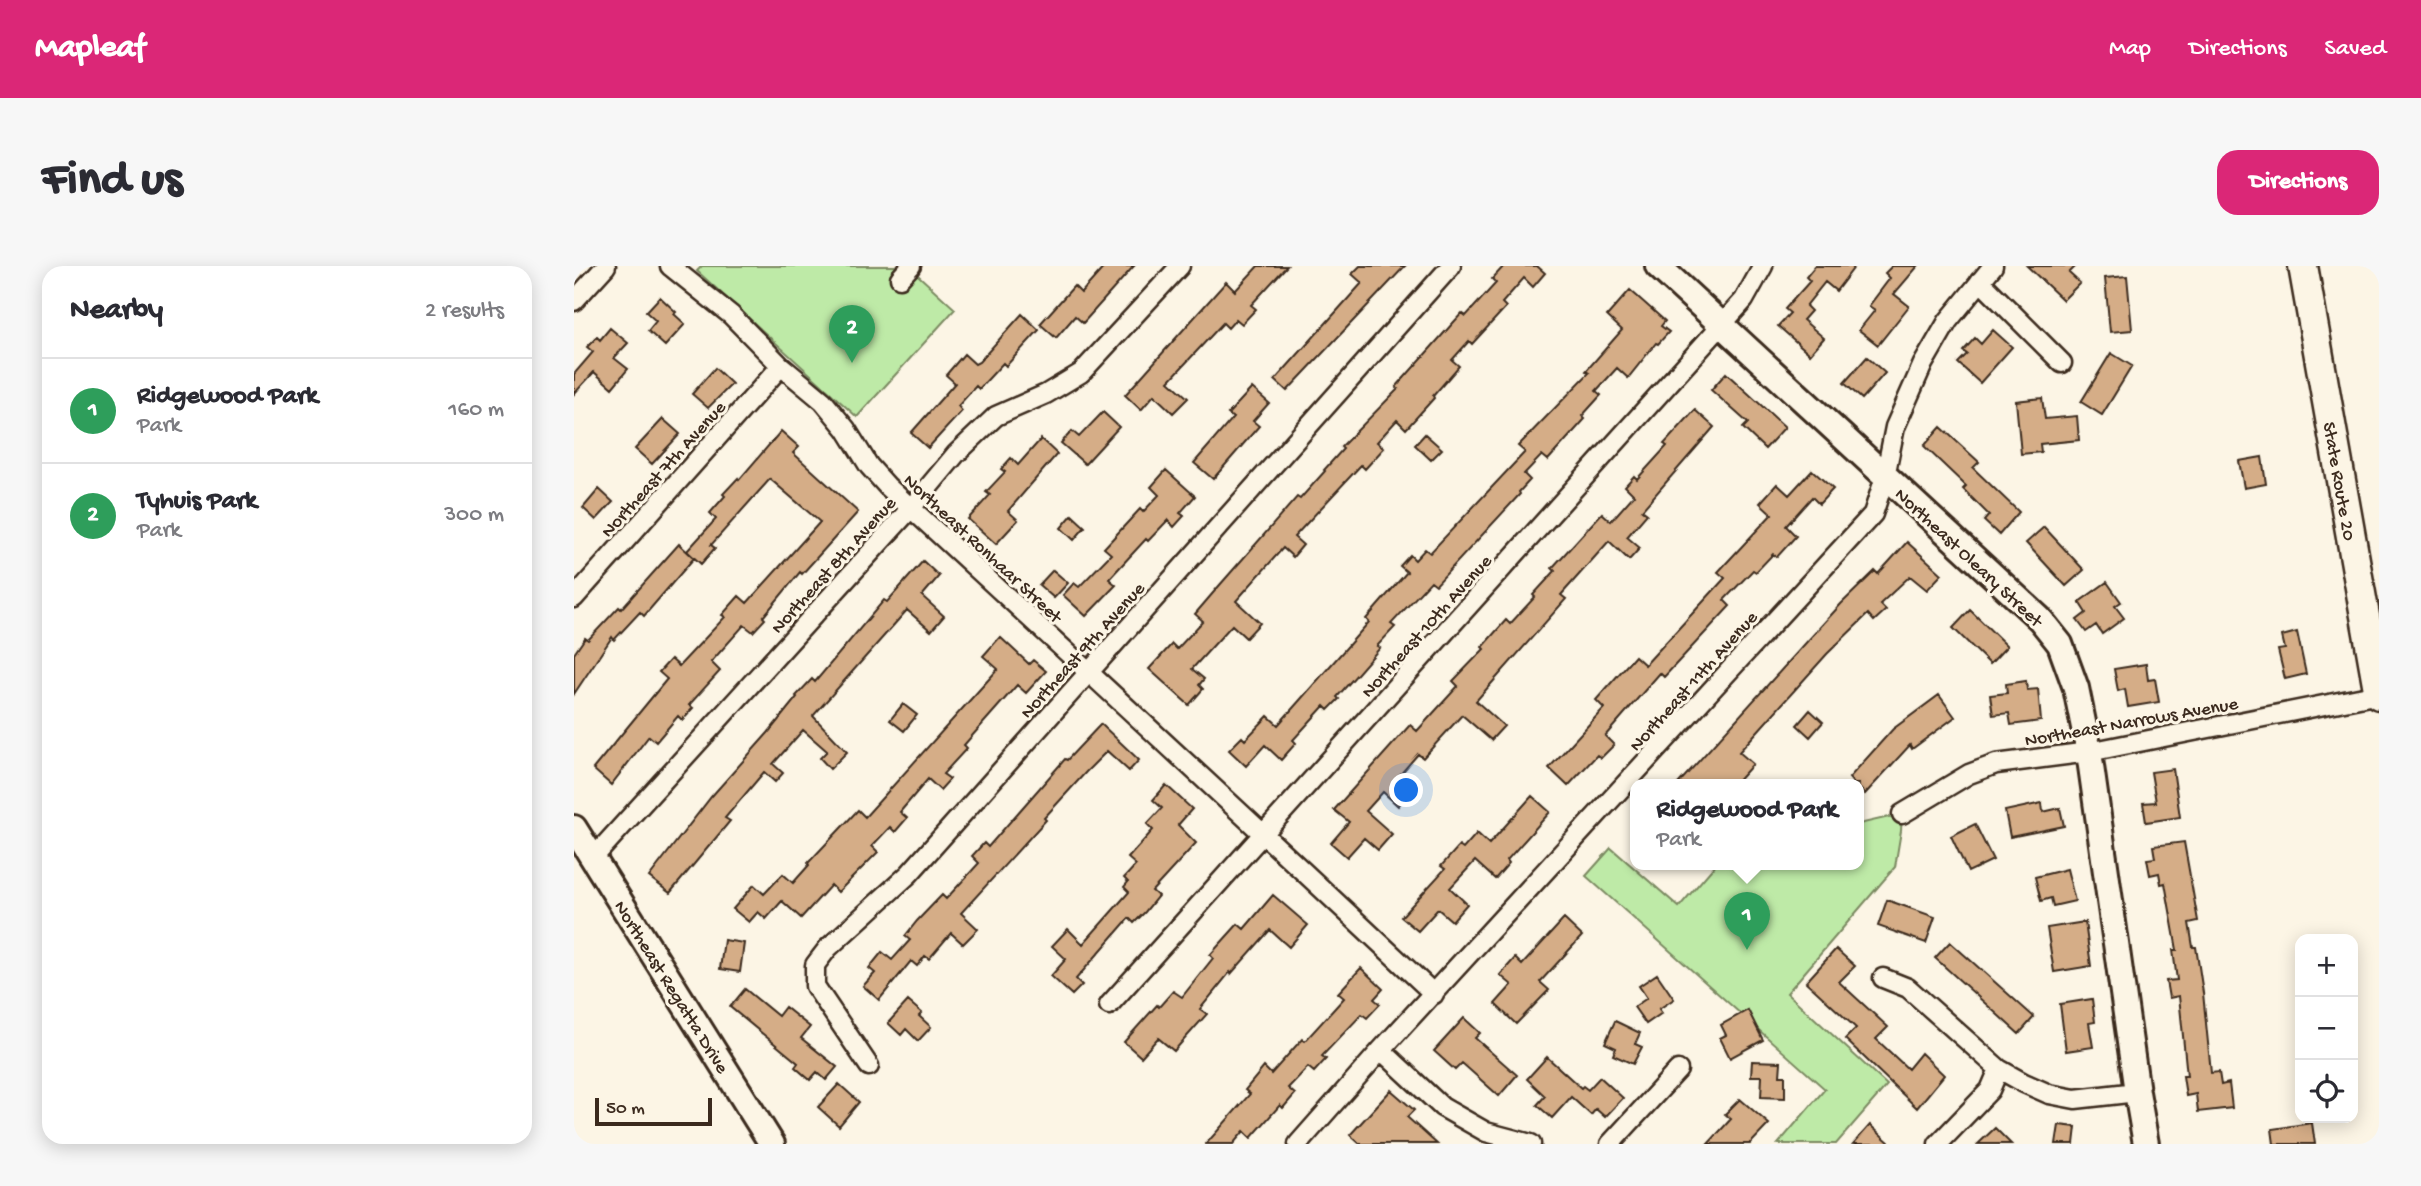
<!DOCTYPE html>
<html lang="en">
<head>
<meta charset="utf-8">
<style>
	body { margin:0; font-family:"Gochi Hand",sans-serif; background:#f7f7f7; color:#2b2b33 }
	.controls { position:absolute; right:21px; bottom:21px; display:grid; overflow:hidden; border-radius:14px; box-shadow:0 4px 18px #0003 }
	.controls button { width:63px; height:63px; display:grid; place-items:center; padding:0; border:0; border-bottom:2px solid #e1e1e2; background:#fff; color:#2b2b33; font:35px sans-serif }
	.scale { position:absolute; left:21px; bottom:18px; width:117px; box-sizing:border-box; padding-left:7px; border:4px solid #3b2a1e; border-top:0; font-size:19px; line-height:24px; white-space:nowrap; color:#3b2a1e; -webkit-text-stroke:5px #fcf5e5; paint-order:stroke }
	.you { position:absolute; left:833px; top:525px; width:24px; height:24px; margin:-18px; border:5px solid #fff; border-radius:50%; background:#1a73e8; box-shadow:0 0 0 10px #1a73e833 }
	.badge { display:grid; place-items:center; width:46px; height:46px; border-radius:50%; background:#db2777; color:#fff; font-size:23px; font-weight:700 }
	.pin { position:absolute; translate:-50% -58px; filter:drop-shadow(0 2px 4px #0008) }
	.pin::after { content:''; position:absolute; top:37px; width:24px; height:21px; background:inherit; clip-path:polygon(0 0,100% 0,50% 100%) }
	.popup { position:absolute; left:1056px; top:513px; width:234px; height:91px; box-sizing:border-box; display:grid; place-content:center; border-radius:14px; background:#fff; filter:drop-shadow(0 2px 5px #0005); font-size:23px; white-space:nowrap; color:#7c7c81 }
	.popup b { font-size:26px; color:#2b2b33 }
	.popup::after { content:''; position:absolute; left:50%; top:100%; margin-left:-14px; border:14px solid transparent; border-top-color:#fff }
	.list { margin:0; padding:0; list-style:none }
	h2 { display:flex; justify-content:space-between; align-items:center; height:91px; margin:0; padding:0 28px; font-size:30px }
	h2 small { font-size:23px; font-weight:400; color:#7c7c81 }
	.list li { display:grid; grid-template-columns:46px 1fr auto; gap:21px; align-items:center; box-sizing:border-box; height:105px; padding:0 28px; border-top:2px solid #e1e1e2 }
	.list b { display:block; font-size:26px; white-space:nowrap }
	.list p { margin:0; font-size:23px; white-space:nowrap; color:#7c7c81 }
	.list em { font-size:23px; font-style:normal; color:#7c7c81 }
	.icon { flex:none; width:38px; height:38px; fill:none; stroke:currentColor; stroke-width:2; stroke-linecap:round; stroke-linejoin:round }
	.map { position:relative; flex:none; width:1805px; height:878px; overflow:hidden; border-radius:21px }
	header { display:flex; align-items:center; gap:42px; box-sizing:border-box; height:98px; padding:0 35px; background:#db2777; color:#fff }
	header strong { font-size:33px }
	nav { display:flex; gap:38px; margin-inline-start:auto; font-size:24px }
	.intro { display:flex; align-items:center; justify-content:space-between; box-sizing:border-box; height:168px; padding:0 42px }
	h1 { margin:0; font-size:49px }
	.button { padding:18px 32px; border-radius:21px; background:#db2777; color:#fff; font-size:24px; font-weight:700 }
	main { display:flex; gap:42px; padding:0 42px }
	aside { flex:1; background:#fff; border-radius:21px; box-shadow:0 4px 18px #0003 }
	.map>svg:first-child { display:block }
</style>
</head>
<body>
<header>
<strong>Mapleaf</strong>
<nav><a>Map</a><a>Directions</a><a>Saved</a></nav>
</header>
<div class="intro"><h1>Find us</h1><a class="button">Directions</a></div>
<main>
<aside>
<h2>Nearby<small>2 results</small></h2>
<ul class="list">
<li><span class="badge" style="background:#2e9e5b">1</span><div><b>Ridgewood Park</b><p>Park</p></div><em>160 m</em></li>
<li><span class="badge" style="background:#2e9e5b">2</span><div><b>Tyhuis Park</b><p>Park</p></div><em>300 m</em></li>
</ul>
</aside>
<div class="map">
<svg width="1805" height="878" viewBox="0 0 1805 878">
	<rect width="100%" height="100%" fill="#fcf5e5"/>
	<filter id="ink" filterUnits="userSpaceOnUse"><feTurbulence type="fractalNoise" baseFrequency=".0143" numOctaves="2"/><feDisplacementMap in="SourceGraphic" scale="14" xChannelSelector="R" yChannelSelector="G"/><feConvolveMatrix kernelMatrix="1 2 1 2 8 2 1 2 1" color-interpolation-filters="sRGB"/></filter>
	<g filter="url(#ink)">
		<path fill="#beeaa7" stroke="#7c8a62" stroke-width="2" d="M128 0H334L381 43 283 151 123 5Z
			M1328 548 1327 565 1321 601 1213 727 1313 819 1262 878H1204L1251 823 1012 610 1037 582 1105 641 1142 598H1285V558Z"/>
		<path fill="#d5ad87" stroke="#3b2a1e" stroke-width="2" d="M531 0H560L509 57 501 50 482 72 466 58 500 20 507 27Z
			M684 0H713L677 39 682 43 668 58 662 53 654 62 649 57 595 115 614 132 599 147 580 129 567 144 551 129 652 16 661 25Z
			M786 0H831L713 125 701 114 788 17 778 8Z
			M930 0H963L971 7 959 21 950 12 928 37 932 41 898 78 895 75 878 94 885 100 859 130 860 132 832 163 823 154 803 176 810 182 791 203 787 199 720 271 729 279 719 291 709 282 662 335 686 357 672 372 658 359 618 403 630 413 625 419 629 423 615 439 575 403 598 378 603 383 629 355 621 348 645 320 723 231 726 233 751 205 750 204 769 183 767 181 824 123 822 121 879 57 888 47 892 50 922 17 918 13Z
			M1241 0H1281L1262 25 1251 16 1232 40 1237 45 1229 54 1250 72 1236 88 1204 60 1216 47 1211 43 1236 15 1232 11Z
			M1318 0H1344L1320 28 1335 40 1304 79 1285 64 1301 44 1295 40 1316 12 1311 7Z
			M1453 0H1502L1495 7 1506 17 1489 34Z
			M1553 10 1558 64 1536 66 1531 12Z
			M1056 24 1091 55 1087 60 1095 66 1084 78 1082 77 1054 112 1043 102 1022 125 1027 129 1008 150 1011 153 974 194 968 189 950 208 956 214 945 226 946 228 862 319 857 315 817 358 821 361 803 380 806 382 763 431 765 433 754 444 750 440 719 474 722 477 707 494 691 479 672 500 655 484 668 471 671 474 694 450 704 459 795 356 792 353 833 306 826 300 836 289 841 294 851 283 856 287 951 186 944 180 1015 107 1012 105 1048 64 1033 50Z
			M86 31 102 46 100 48 111 58 91 80 74 65 82 55 72 46Z
			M448 48 465 64 432 100 429 97 405 123 402 120 384 140 388 145 354 182 337 167 381 117 372 109 390 88 401 98 405 96Z
			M36 62 54 77 40 92 54 103 38 122 20 106 0 128V108L19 86 13 81 23 71 26 74Z
			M1419 64 1438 81 1406 117 1384 97 1393 88 1389 85 1401 72 1407 78Z
			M1537 87 1558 100 1528 149 1507 136Z
			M1293 91 1311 107 1288 133 1270 117Z
			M141 102 158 118 134 142 118 128Z
			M1152 107 1211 161 1191 183 1169 162 1174 157 1137 124Z
			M678 122 695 137 679 155 685 160 639 213 620 197 659 152 654 148Z
			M1468 132 1471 153 1503 150 1505 174 1466 178 1467 186 1447 188 1442 135Z
			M1121 144 1140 161 1068 244 1073 248 1053 271 1066 282 1055 294 1035 275 987 329 992 333 902 435 930 460 917 474 888 449 849 492 844 488 824 511 828 514 825 518 835 527 824 540 809 526 792 545 818 568 804 584 790 572 773 591 757 577 775 556 760 544 836 459 843 465 884 420 879 415 910 383 908 381 932 354 936 358 961 331 959 329 981 305 978 302 1028 247 1037 255 1060 229 1051 220 1060 210 1063 213 1093 180 1090 178Z
			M529 146 545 161 511 198 487 177 498 165 505 171Z
			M89 153 106 168 78 198 61 183Z
			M1367 161 1405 196 1399 202 1445 246 1425 269 1410 255 1415 249 1389 223 1392 220 1350 180Z
			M207 165 225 181 219 187 284 246 228 308 226 306 189 351 191 353 179 366 170 359 137 396 146 405 115 439 119 442 108 454 104 450 82 476 75 470 37 519 19 503 93 413 85 406 97 393 105 400 151 351 148 349 165 330 173 337 246 256 196 213 137 279 141 282 127 298 113 285 142 253 136 247 151 230 149 228 164 212 165 214Z
			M851 168 868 183 857 194 841 179Z
			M467 173 483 188 434 245 444 254 422 278 394 253 416 229 412 226 431 206 427 203 437 192 444 199Z
			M1688 191 1692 218 1670 222 1665 195Z
			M592 204 621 230 606 247 610 250 600 261 594 254 574 275 572 273 535 313 542 319 512 350 489 329 500 317 505 321 537 288 530 282 566 243 569 246 585 229 577 221Z
			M1238 204 1259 223 1245 238 1238 231 1212 260 1222 270 1203 291 1199 288 1182 306 1179 304 1150 334 1156 340 1090 411 1086 407 1031 470 1040 479 1027 492 1023 489 994 520 975 502 1030 442 1022 434 1061 390 1071 399 1151 312 1144 306 1198 248 1186 237 1203 218 1215 229Z
			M25 223 39 236 22 254 9 242Z
			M498 249 511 261 500 274 487 262Z
			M1470 261 1510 304 1492 320 1452 277Z
			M1333 276 1368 308 1353 324 1336 310 1306 338 1312 344 1300 355 1294 348 1253 388 1165 486 1179 498 1161 518H1104L1267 338 1301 305 1304 308Z
			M105 278 120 292 70 350 66 346 40 374 38 371 0 428V388L11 372 14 374 45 341 47 343Z
			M349 295 365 310 348 330 370 350 357 365 333 344 239 450 273 486 256 503 246 492 253 485 229 464 199 498 209 507 201 516 190 506 151 552 156 555 96 627 75 611 137 531 194 467 223 431 222 430 238 413 241 416 310 334 313 336Z
			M479 304 494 317 480 332 465 319Z
			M1533 316 1547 336 1541 340 1550 352 1528 368 1522 359 1512 366 1503 354 1512 347 1505 336Z
			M1396 344 1433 380 1416 398 1379 362Z
			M1723 366 1732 408 1711 413 1704 384 1711 383 1708 370Z
			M426 371 455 398 459 394 472 405 452 427 443 419 390 479 393 482 369 508 376 513 366 524 354 513 326 546 333 552 321 566 316 561 298 580 304 586 264 626 257 619 227 652 208 635 192 653 184 646 175 656 159 643 180 619 190 628 209 608 219 617 235 599 234 597 284 544 291 551 424 403 409 390Z
			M1572 398 1574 414 1581 413 1585 436 1554 441 1551 423 1544 425 1540 403Z
			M1452 415 1453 424 1464 423 1467 455 1437 459 1435 447 1419 449 1416 429 1433 427 1432 418Z
			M1365 429 1381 451 1338 483 1336 479 1291 528 1285 522V518H1280L1275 512 1319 463Z
			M329 438 343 449 330 465 316 454Z
			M1236 444 1249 456 1236 471 1223 459Z
			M527 458 565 494 555 505 533 485 512 506 470 552 472 554 387 647 404 663 389 678 377 667 355 693 351 690 343 700 337 695 305 734 289 720 301 707 295 702 308 686 318 694 336 674 331 670 343 655 368 629 372 633 405 597 398 590 410 577 414 581 491 493 493 494Z
			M1599 503 1606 551 1572 556 1569 537 1582 536 1577 506Z
			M592 519 618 543 604 559 622 577 578 625 584 630 571 646 560 657 555 652 502 713 508 719 498 729 477 710 492 693 478 680 494 663 509 678 555 626 550 621 554 616 550 612 562 599 554 592 579 564 573 558 588 542 579 534Z
			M958 530 976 546 933 594 935 597 921 613 901 595 876 622 893 638 878 655 864 643 844 665 827 651 871 603 867 600 885 580 889 583 903 567 915 578Z
			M1468 537 1469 546 1486 542 1490 560 1436 571 1431 545Z
			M1401 558 1419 594 1394 606 1377 570Z
			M1610 576 1624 655 1615 657 1619 681H1622L1629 727 1637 807 1645 806 1647 819 1655 817 1658 842 1624 846 1622 828 1612 830 1609 810H1613L1605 730 1595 732 1592 715 1603 714 1599 684H1603L1591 617 1587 618 1585 607 1576 609 1573 593 1581 592 1579 580Z
			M1493 603 1501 635 1479 640 1477 632 1467 635 1461 611Z
			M699 629 734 659 715 681 696 664 657 708 656 706 626 743 633 748 600 785 584 772 567 791 550 776 583 739 585 741 599 725 608 731 639 692 636 689 664 658 670 663Z
			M1313 634 1361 651 1352 677 1304 660Z
			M990 653 1008 670 966 716 975 724 942 758 921 738 938 719 926 709 941 692 948 699Z
			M1511 656 1517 700 1480 706 1473 662Z
			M150 674 170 677 166 706 146 703Z
			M1376 676 1460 751 1445 768 1361 692Z
			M1262 683 1281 700 1265 716 1314 761 1302 773 1334 803 1347 787 1370 809 1343 842 1271 773 1282 762 1232 716Z
			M787 702 809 723 800 733 806 738 793 752 788 748 748 790 752 793 740 806 734 801 714 822 721 828 709 842 706 839 677 872 670 865 659 878H632L676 828 671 824 690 801 697 808 728 773 731 775 770 732 764 727Z
			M1083 708 1100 733 1085 743 1088 747 1072 758 1060 741 1073 732 1065 720Z
			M171 723 204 750 211 741 236 761 227 772 263 801 252 814 243 806 236 814 221 801 224 797 156 741Z
			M1518 733 1521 756 1515 757 1519 781 1492 785 1486 738Z
			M334 735 348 747 345 750 357 761 344 775 332 763 327 769 314 757Z
			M1174 744 1189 774 1156 792 1146 772 1152 769 1147 759Z
			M890 752 906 767 901 772 943 809 925 830 888 797 881 804 860 785Z
			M1041 755 1066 767 1061 778 1068 781 1059 798 1039 789 1042 782 1031 777Z
			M973 791 1007 822 1009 820 1014 824 1026 811 1049 832 1031 851 1022 843 1017 849 997 831 978 852 963 839 971 830 953 813Z
			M1178 795 1207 796 1206 810H1211V832L1187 831 1188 810H1177Z
			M265 818 285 836 265 860 244 841Z
			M817 824 840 844 833 851 863 878H786L776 869Z
			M1166 833 1195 858 1176 878H1134L1157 853 1151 848Z
			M1738 857 1741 878H1700L1698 863Z
			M1296 859 1317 878H1279Z
			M1485 859 1502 861 1500 878H1482Z
			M1421 862 1437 878H1404Z"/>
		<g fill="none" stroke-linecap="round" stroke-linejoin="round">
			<g stroke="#3b2a1e" stroke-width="23">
				<path id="street" d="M96 0 157 49 207 100 249 135 272 163 295 200 313 220C496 389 679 557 860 728
					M326 12 337 0
					M1406 15 1488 97
					M0 35 32 0
					M0 332 207 100
					M1328 548 1395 508 1422 498 1515 486 1805 428
					M19 592 337 242 382 188 422 150 472 128 507 107 606 0
					M1309 712 1334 722 1425 803 1450 817 1475 828 1501 833 1563 826
					M535 739 1170 34 1189 0
					M807 784 868 841 912 866 957 878
					M295 800 241 720V699L254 682 335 608 877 0
					M724 878 807 784 1299 248 1311 211 1321 161 1349 98 1374 55 1419 0
					M1036 878 1104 804
					M1364 878 1416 824 1425 803"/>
			</g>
			<g stroke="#3b2a1e" stroke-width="30">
				<path id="secondary" d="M1084 0 1466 353 1486 378 1502 422 1515 486 1563 826 1572 878
					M0 562 198 878"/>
			</g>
			<g stroke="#3b2a1e" stroke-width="33">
				<path id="primary" d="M1729 0 1805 429"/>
			</g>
			<use href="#street" stroke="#fcf5e5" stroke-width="18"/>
			<use href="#secondary" stroke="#fcf5e5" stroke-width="24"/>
			<use href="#primary" stroke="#fcf5e5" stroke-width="28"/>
		</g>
	</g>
	<g text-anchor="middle" stroke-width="6" stroke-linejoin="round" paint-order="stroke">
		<g font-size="19" fill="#3b2a1e" stroke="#fcf5e5">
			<text transform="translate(88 202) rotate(-48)" y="7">Northeast 7th Avenue</text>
			<text transform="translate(1767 215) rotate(80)" y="7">State Route 20</text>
			<text transform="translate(410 281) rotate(43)" y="7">Northeast Ronhaar Street</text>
			<text transform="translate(1396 290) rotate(43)" y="7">Northeast Oleary Street</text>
			<text transform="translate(258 298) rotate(-48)" y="7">Northeast 8th Avenue</text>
			<text transform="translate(851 359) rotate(-48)" y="7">Northeast 10th Avenue</text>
			<text transform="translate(507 383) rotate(-48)" y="7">Northeast 9th Avenue</text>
			<text transform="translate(1118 414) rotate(-48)" y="7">Northeast 11th Avenue</text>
			<text transform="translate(1557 454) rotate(-10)" y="7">Northeast Narrows Avenue</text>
			<text transform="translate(99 720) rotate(58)" y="7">Northeast Regatta Drive</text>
		</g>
	</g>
</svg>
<div class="controls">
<button>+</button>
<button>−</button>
<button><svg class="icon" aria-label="locate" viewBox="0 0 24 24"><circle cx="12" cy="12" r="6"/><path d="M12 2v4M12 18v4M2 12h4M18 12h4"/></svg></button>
</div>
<div class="scale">50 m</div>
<div class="you"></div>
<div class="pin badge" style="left:1173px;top:684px;background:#2e9e5b">1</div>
<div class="popup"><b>Ridgewood Park</b>Park</div>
<div class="pin badge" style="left:278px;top:97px;background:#2e9e5b">2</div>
</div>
</main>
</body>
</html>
